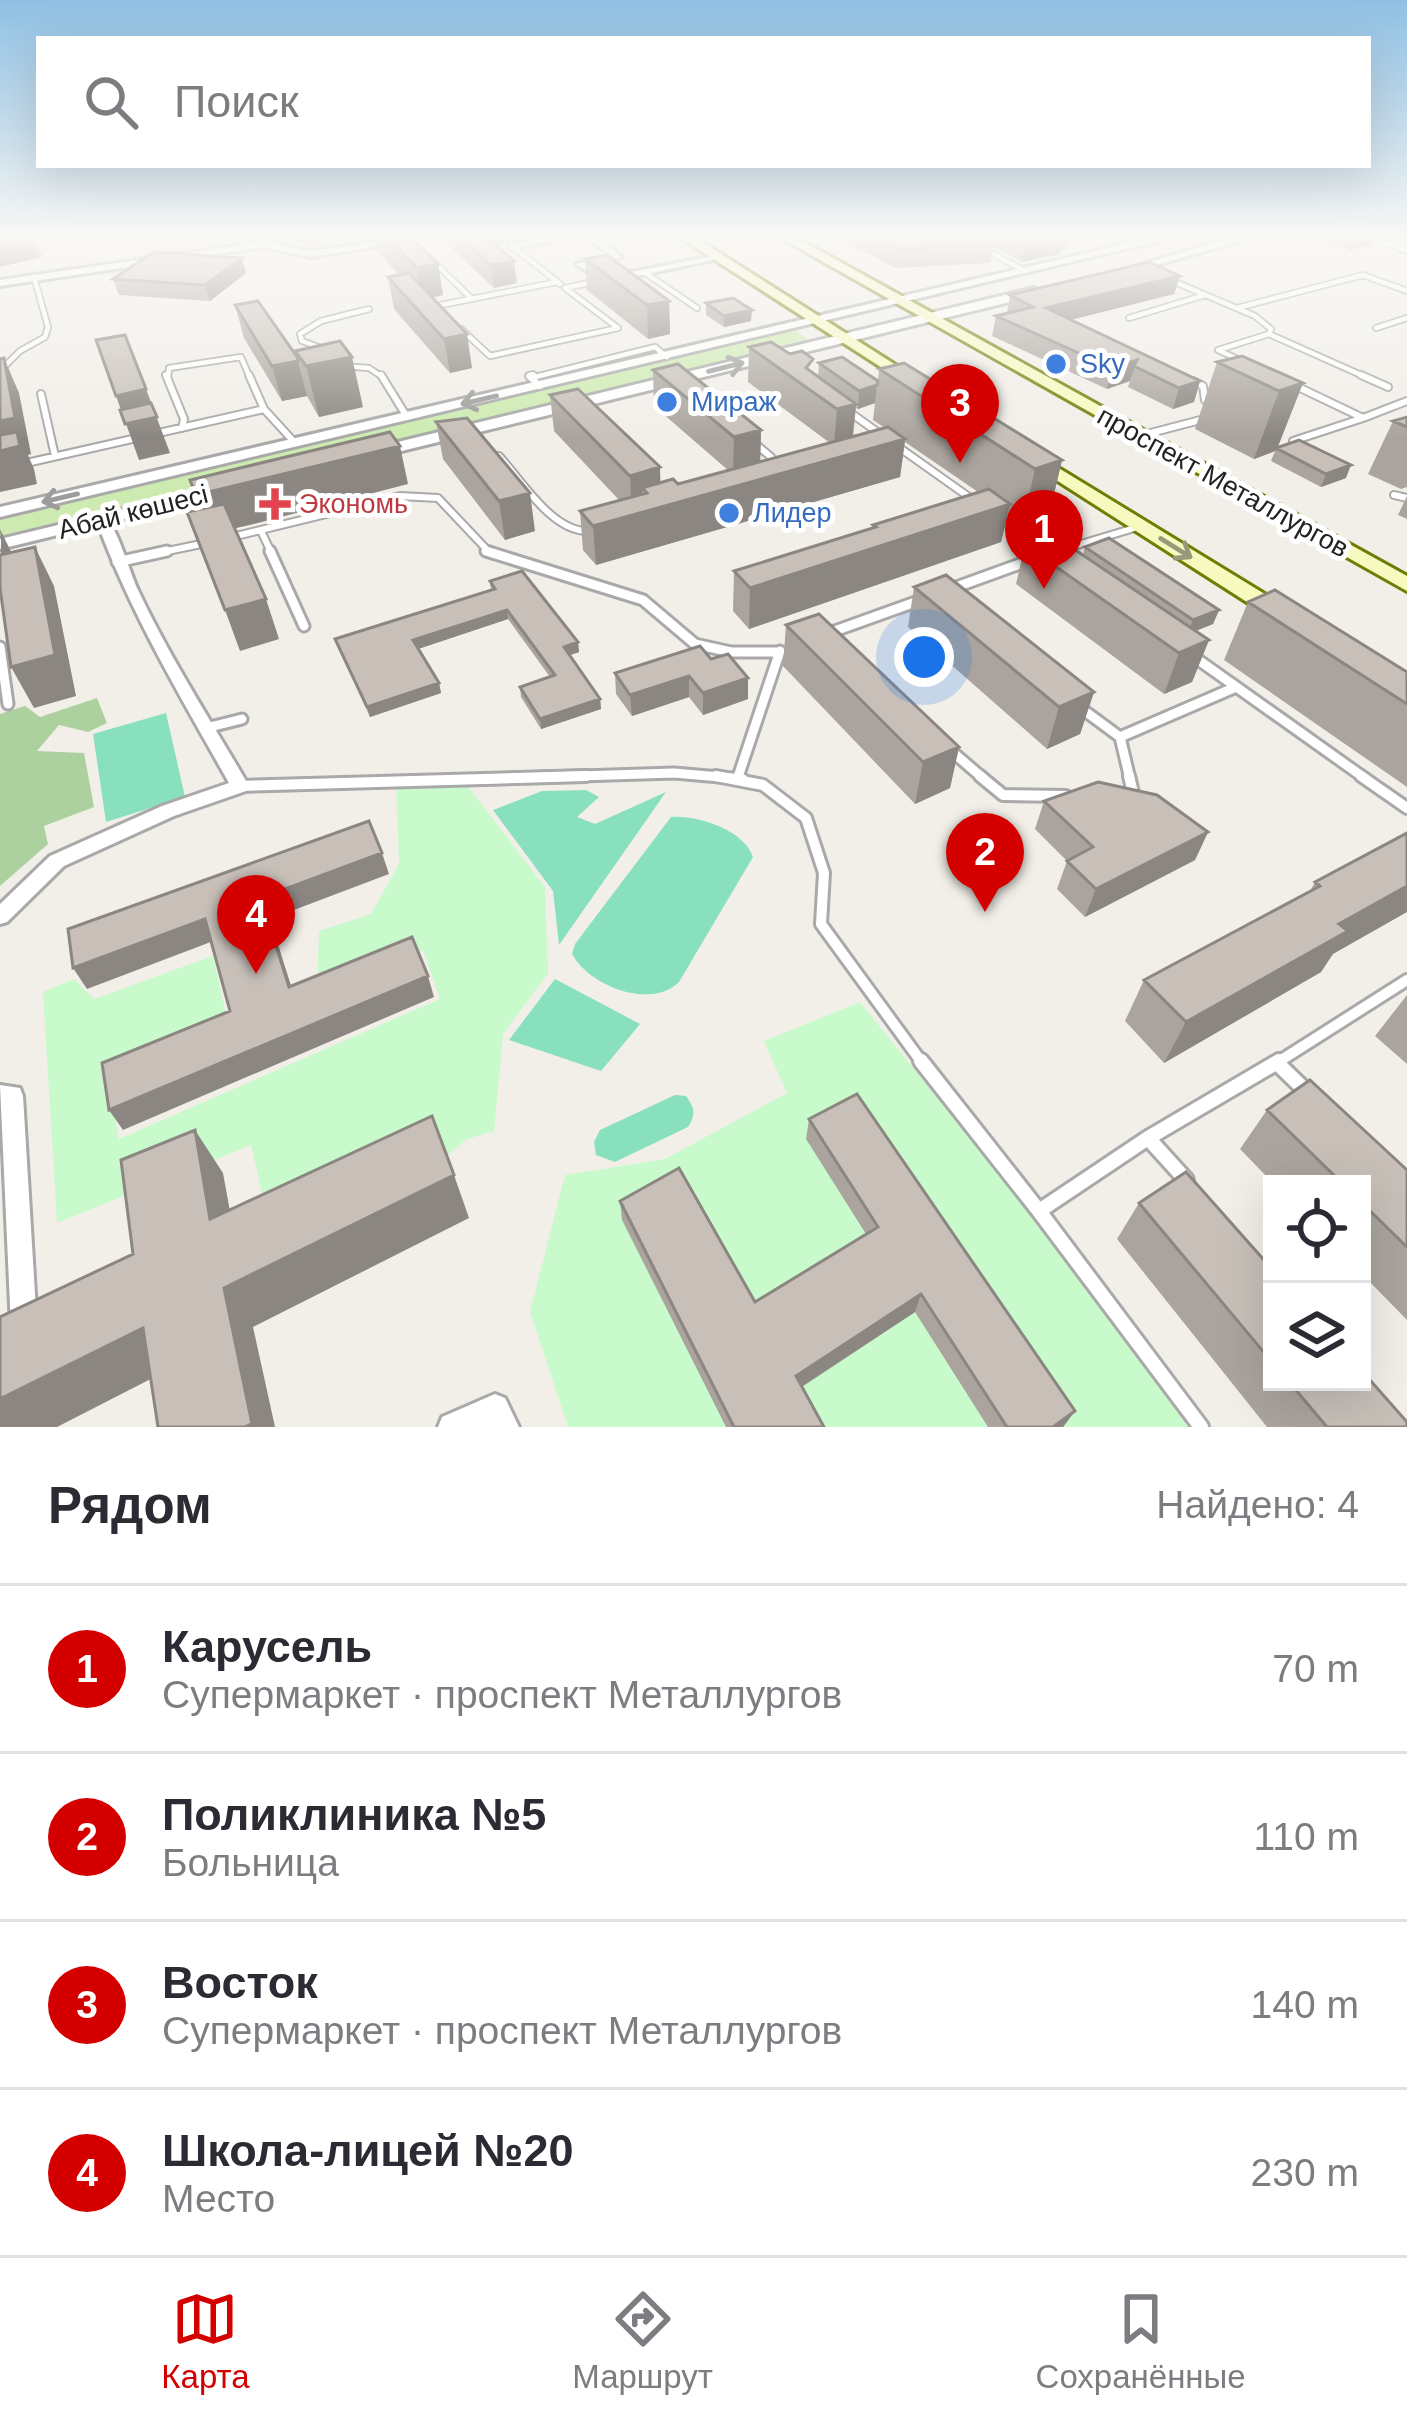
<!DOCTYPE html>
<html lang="ru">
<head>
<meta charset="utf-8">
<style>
	body { margin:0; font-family:Helvetica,sans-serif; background:#f7f7f7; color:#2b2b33 }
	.controls { position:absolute; right:36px; bottom:36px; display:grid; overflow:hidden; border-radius:0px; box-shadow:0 12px 48px #0002 }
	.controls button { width:108px; height:108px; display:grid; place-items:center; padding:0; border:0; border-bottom:3px solid #e1e1e2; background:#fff; color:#2b2b33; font:60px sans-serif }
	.you { position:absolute; left:924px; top:657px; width:42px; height:42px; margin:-30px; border:9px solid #fff; border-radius:50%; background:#1a73e8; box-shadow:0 0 0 18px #1a73e833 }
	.badge { display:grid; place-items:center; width:78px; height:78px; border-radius:50%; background:#d40000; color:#fff; font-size:39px; font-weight:700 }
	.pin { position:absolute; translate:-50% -99px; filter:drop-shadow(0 3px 6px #0008) }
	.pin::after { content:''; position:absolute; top:63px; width:42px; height:36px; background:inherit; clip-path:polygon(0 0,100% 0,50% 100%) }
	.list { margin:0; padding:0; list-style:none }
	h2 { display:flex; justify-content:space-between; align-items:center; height:156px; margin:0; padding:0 48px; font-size:51px }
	h2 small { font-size:39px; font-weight:400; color:#7c7c81 }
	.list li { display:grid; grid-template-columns:78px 1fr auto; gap:36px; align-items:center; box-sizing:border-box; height:168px; padding:0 48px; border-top:3px solid #e1e1e2 }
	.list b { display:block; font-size:45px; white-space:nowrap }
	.list p { margin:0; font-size:39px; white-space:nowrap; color:#7c7c81 }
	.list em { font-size:39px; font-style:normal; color:#7c7c81 }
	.icon { flex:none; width:66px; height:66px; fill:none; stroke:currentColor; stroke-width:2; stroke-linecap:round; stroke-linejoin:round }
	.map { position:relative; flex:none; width:1407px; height:1427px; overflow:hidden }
	.search { position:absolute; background:#fff; box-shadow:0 12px 48px #0002; left:36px; right:36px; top:36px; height:132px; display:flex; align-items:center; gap:30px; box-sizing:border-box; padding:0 42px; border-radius:0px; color:#7c7c81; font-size:45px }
	.sheet { height:828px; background:#fff }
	nav { display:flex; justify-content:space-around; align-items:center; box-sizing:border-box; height:168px; border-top:3px solid #e1e1e2; background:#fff; font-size:33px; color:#7c7c81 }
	nav a { display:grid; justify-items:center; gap:6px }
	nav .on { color:#d40000 }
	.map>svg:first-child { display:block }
</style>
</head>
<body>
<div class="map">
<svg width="1407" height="1427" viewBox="0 0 1407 1427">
	<rect width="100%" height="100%" fill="#f2efe9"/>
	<path fill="#cdebb0" d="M795 330 811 342 0 538V517Z"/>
	<path fill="#add19e" d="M97 698 107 723 88 732 59 725 37 751 84 753 94 807 44 826 48 844 0 886V714L25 706 40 717Z"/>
	<path fill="#c8facc" d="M396 779 463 780 545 887 548 973 503 1034 494 1131 467 1139 434 1166 274 1244 251 1145 57 1223 43 992 74 979 94 999 213 956 228 1023 108 1078 119 1139 440 999 423 950 317 992 319 931 371 914 399 864Z
		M860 1002 1033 1217 1189 1427H568L530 1312 565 1175 665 1159 787 1093 764 1041Z"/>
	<path fill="#88e0be" d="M166 713 185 797 106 822 93 734Z
		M586 790 599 797 577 817 595 824 666 792 559 945 553 891 493 810 542 791Z
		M671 817C698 815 744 830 753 857L679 982C651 1010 589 986 572 954L575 944Z
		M555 979 640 1024 601 1071 509 1040Z
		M675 1095 686 1096C695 1109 696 1114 688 1127L615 1162 596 1155 594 1142 600 1130Z"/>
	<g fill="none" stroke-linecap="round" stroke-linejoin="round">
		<g stroke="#a9a9a9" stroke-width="8">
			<path id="service-far4" d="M1061 238H1093
				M1372 238 1407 251
				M512 246 560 284
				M982 248 1025 271
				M433 261 472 299
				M644 272 697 308
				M1168 279 1255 316 1271 329 1269 334
				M1237 308 1363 275 1407 291
				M440 310 436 306 557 282
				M1129 318 1205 295
				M1376 328 1407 318
				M461 329 490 356 618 328 565 288 599 281
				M324 349 302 341 300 334 321 321 369 309
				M1246 363 1218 350 1269 334 1368 378
				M344 366 369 368 384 378
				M0 371 20 351 45 337 48 327 34 277
				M168 378 169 368 241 357 250 378
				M531 378 655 347 667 357"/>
		</g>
		<g stroke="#a9a9a9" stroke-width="10">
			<path id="service-far3" d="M166 375 184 419 182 428
				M249 375 264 409
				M381 375 407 417
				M533 375 529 376 540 386
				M1361 375 1388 387
				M1193 381 1203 386 1205 400 1216 405
				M41 394 55 456
				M848 411 883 436
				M1363 418 1407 401
				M1143 435 1208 418
				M752 441 771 457
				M1293 441 1363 418 1294 385
				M897 446 976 502
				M499 456C521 480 553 533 589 531
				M0 469 264 409 295 443
				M1394 495 1407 498
				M1000 519 1040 547
				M261 531 272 554
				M228 538 400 496 438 498 491 554
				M1061 550 1141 526
				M153 554 206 543"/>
		</g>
		<g stroke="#a9a9a9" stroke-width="15">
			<path id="service-far2" d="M270 551 304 626
				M486 551 643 600 695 644 731 652H778
				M117 562 167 551
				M948 590 1028 561
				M829 633 921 600
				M0 647 8 704
				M1190 654 1366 779
				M1078 706 1120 737
				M206 728 242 719
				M949 749 984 779
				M738 777 780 651
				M486 779 674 773 743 779
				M1130 779 1120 737 1236 687"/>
		</g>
		<g stroke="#a9a9a9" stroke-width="16">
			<path id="service-far1" d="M716 776 763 785 806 818 824 873 821 924 923 1064
				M980 776 1003 795 1066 796
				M1129 776 1134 797H1130
				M1361 776 1407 808
				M240 786 586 776
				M1275 1064 1407 980"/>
		</g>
		<g stroke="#a9a9a9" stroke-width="20">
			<path id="service" d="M921 1061 1039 1211 1148 1138 1186 1180
				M1277 1063 1308 1093
				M1148 1138 1279 1061
				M1039 1211 1201 1427"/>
		</g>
		<g stroke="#a9a9a9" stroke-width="6">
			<path id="minor" d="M265 238H274L270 243 310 251 404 238H429L310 257 264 247 0 286V280L261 242Z
				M543 238H564L512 249 508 246Z
				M588 238H598L622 257 588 265 606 277 718 255 722 258 604 283 576 264 611 256Z
				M103 515C117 525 129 571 138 590 170 658 211 721 249 786L246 791 174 816 64 866 7 922 0 924V904L50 856 162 806 229 783C181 697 130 613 96 519Z
				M0 1085 20 1088 23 1096 37 1327 33 1336 24 1340 15 1336 11 1327Z
				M495 1394 505 1398 519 1427H438L442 1417Z"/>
		</g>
		<g stroke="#a9a9a9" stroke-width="6">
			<path id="tertiary" d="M1151 238H1171L0 517V507Z
				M1231 238H1249L1133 272 1123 270Z
				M1034 288 1040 292 1038 295 377 457 369 452 377 447Z
				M224 485 230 487V493L0 549V539Z"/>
		</g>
		<g stroke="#707d05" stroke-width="6">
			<path id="secondary" d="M681 238H696L921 381 907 384Z
				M781 238H797L1407 576V591Z
				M1034 453 1291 610 1294 615 1283 621 1275 620 1028 462 1025 458Z"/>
		</g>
		<use href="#service-far4" stroke="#fff" stroke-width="4.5"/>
		<use href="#service-far3" stroke="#fff" stroke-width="6"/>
		<use href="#service-far2" stroke="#fff" stroke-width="9"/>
		<use href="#service-far1" stroke="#fff" stroke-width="10"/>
		<use href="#service" stroke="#fff" stroke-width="14"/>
		<use href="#minor" fill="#fff" fill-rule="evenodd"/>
		<use href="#tertiary" fill="#fff" fill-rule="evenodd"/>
		<use href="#secondary" fill="#f7fabf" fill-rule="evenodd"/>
	</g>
	<path fill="#aba49e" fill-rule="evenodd" d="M290 238H316L317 242 294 243Z
		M374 238H412L438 264 443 295 432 298 472 368 450 373 394 309 388 277 399 275 377 251Z
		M441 238H531L496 245 517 283 494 288Z
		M840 238H980L988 242 989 238H1070L1068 248 1061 250 1060 254 1022 262 993 246 990 263 895 268Z
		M1319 238H1373L1370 245 1350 250Z
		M1391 238H1407V245Z
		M585 259 669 301 670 334 648 339 587 290Z
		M246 273 210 301 119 295 113 279Z
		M1180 276 1174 294 1071 320 1200 381 1194 402 1173 409 1128 387 1130 381 1107 389 992 336 996 316 1007 313 1010 295Z
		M706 303 751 321 724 327 706 315Z
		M235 305 297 357 295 351 363 407 319 417 307 396 282 401 244 338Z
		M749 347 812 373 818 377 819 363 878 381 879 369 1062 460 1049 515 1023 524 1008 513 1001 542 749 629 733 611 734 571 872 529 873 525 978 492 905 442 900 477 596 565 583 550 580 511 619 500 554 431 550 395 661 482 678 484 729 471 654 406 653 370 761 430 760 462 830 443 748 382ZM875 403 873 420 885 428 853 437 856 408 858 409Z
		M1217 362 1303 383 1277 448 1346 478 1321 487 1271 461 1275 451 1254 459 1195 429Z
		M1407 417V487L1401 489 1368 474 1393 421Z
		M436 422 535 531 505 540 443 459Z
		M1407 496V519L1398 515Z
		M1025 545 1083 555 1085 547 1219 610 1213 624 1195 631 1209 640 1192 682 1164 694 1016 584Z
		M490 581 578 642 579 652 569 655 600 699 601 709 541 729 521 697 520 687 550 677 508 619 418 649 439 683 441 693 370 717 335 639 491 590Z
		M914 587 1094 692 1080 734 1047 749 908 627Z
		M1248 602 1407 672V787L1224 660Z
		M786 625 959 747 950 788 915 804 783 666Z
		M711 659 748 678V699L703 715 689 697 632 716 616 694 615 673Z
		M1044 801 1208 832 1195 860 1085 917 1057 889 1067 861 1035 829Z
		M1407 833 1321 972 1164 1063 1125 1021 1144 980 1310 891 1315 882Z
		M1407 995V1064L1375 1036Z
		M1267 1110 1407 1170V1320L1362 1274V1184H1274L1240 1149Z
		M809 1119 1075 1411 1063 1427H988L915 1312 802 1387 824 1427H726L622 1220 620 1201 755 1302 866 1234 806 1139Z
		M1139 1203 1272 1269V1382H1362L1407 1427H1267L1117 1239Z"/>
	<path fill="#8b8681" d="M0 238H34L42 257 0 267Z
		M476 238H531L477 248Z
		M1041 238H1070L1068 248 1061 250 1060 254 1022 262 1026 241Z
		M1354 238H1373L1370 245 1350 250Z
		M242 258 246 273 210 301 205 285Z
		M514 261 517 283 494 288 491 265Z
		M438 264 443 295 422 299 417 268Z
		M1180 276 1174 294 1041 327 1046 308Z
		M669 301 670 334 648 339 647 305Z
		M752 310 751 321 724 327V316Z
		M467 334 472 368 450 373 444 339Z
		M352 357 363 407 319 417 306 366Z
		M4 358 19 393 31 454 28 455 34 469 37 484 0 492V421Z
		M1137 360 1130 381 1107 389 1112 368Z
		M298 361 307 396 282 401 272 366Z
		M1200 381 1194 402 1173 409 1179 388Z
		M1303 383 1277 449 1275 451 1254 459 1279 391Z
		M877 385 875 403 858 409 859 391Z
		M146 389 170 453 139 460 116 396Z
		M856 404 852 440 834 446 837 409Z
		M761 430 760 467 733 474 734 437Z
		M905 439 900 477 596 565 593 526Z
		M400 446 408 484 254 524 210 534 196 495Z
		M1062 460 1049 515 1023 524 1035 469Z
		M1351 465 1346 478 1321 487 1326 474Z
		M660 467 661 505 642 488 643 511 632 514 630 476Z
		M530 493 535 531 505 540 499 501Z
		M1010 504 1001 542 749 629 750 588Z
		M0 529 18 566 0 587 1 542Z
		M35 547 54 586 76 696 34 708 11 667Z
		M266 599 279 639 240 651 225 610Z
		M507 610 508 619 415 650 413 640Z
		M1219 610 1213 624 1188 634 1193 620Z
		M1209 640 1192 682 1164 694 1179 653Z
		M578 642 579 652 565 657 564 647Z
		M689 676V697L632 716 630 695Z
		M748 678V699L703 715V693Z
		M439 683 441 693 370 717 367 707Z
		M1094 692 1080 734 1047 749 1059 707Z
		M600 699 601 709 541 729 540 719Z
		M959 747 950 788 915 804 923 762Z
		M1208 832 1195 860 1085 917 1096 889Z
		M382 853 389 874 270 919 298 1008 289 987 261 898Z
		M1407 886V912L1333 954 1321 972 1164 1063 1186 1022 1339 924Z
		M205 919 216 940 87 989 73 968Z
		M428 976 434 997 123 1130 109 1110Z
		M195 1130 223 1173 239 1261 210 1219Z
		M454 1175 469 1218 253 1327 275 1427H245L224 1288Z
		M921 1294 915 1312 793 1392 796 1376Z
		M143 1328 178 1365 57 1427H0V1399Z
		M1075 1411 1063 1427H1053Z"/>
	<path fill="#c7bfb8" stroke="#8b8681" stroke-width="3" d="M388 238H412L438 264 417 268Z
		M461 238H488L514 261 491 265Z
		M876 238H980L993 244 897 249Z
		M154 252 242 258 205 285 113 279Z
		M607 255 669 301 647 305 585 259Z
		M1149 262 1180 276 1046 308 1200 381 1179 388 1134 366 1137 360 1112 368 996 316 1033 307 1010 295Z
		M409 273 467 334 444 339 388 277Z
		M733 298 752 310 724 316 706 303Z
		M258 301 297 357 298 361 272 366 235 305Z
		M125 335 146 389 116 396 96 340Z
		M340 341 352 357 306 366 295 351Z
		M771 342 790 354 802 351 813 359 806 368 856 404 837 409 749 347Z
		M1242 356 1303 383 1279 391 1217 362Z
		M842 357 878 381 877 385 859 391 819 363Z
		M4 358 15 418 0 421V359Z
		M904 363 1062 460 1035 469 879 369Z
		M678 364 761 430 734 437 653 370Z
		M578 389 660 467 630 476 550 395Z
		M151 403 157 417 125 424 120 410Z
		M1407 417V427L1393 421Z
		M467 418 530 493 499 501 436 422Z
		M888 427 905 439 593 526 580 511 647 493 642 488 673 479 678 484Z
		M17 432 20 446 0 451V435Z
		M390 432 400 446 196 495 190 480Z
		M1299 440 1351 465 1326 474 1276 448Z
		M989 489 1010 504 750 588 734 571 876 527 873 525Z
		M224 504 266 599 225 610 187 512Z
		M1053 535 1209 640 1179 653 1025 545Z
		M1109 538 1219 610 1193 620 1085 547Z
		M35 547 55 655 11 667 0 588V555Z
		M522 571 578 642 564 647 600 699 540 719 520 687 555 675 507 610 413 640 439 683 367 707 335 639 495 589 490 581Z
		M946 575 1094 692 1059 707 914 587Z
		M1275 590 1407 672V704L1248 602Z
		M819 614 959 747 923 762 786 625Z
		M700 646 711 659 728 654 748 678 703 693 689 676 630 695 615 673Z
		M1098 782 1157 795 1208 832 1096 889 1067 861 1093 847 1044 801Z
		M369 821 382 853 261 898 289 987 412 937 428 976 109 1110 102 1063 230 1011 205 919 73 968 68 929Z
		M1407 833V886L1339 924 1348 931 1186 1022 1144 980 1320 886 1315 882Z
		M1310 1080 1407 1170V1247L1362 1203V1184H1343L1267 1110Z
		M857 1094 1075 1411 1053 1427H1007L921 1294 796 1376 824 1427H734L620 1201 679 1168 755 1302 878 1227 809 1119Z
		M432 1116 454 1175 224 1288 252 1424 245 1427H158L143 1328 0 1399V1317L133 1254 121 1160 195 1130 210 1219Z
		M1186 1172 1272 1269V1362L1139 1203Z
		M1362 1371 1407 1422V1427H1327L1289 1382H1362Z"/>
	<defs><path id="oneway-shaft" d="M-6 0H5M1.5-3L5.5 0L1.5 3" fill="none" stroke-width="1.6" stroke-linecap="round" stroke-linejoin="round" transform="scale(3)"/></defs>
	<g stroke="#9c9c9c">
		<use href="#oneway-shaft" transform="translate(726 367) rotate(-14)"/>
		<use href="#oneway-shaft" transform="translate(479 400) rotate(167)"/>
		<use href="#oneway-shaft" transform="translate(60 498) rotate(167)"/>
	</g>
	<use stroke="#979978" href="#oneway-shaft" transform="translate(1176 548) rotate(32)"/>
	<linearGradient id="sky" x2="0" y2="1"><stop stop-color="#8fc0e4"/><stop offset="0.54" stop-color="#f9f8f5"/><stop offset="1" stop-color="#f9f8f5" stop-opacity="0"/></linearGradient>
	<rect width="1407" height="438" fill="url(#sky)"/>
	<g fill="#3f7fe0" stroke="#fff" stroke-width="4.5">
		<circle cx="1056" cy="364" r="12"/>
		<circle cx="667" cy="402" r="12"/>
		<circle cx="729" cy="513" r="12"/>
	</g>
	<path fill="#e0444e" stroke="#fff" stroke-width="4.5" d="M269 486h12v12h12v12h-12v12h-12v-12h-12v-12h12z"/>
	<g text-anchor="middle" stroke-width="10" stroke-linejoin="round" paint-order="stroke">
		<g font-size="27" fill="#366cbe" stroke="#fff" text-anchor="start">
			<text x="1080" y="373">Sky</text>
			<text x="691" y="411">Мираж</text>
			<text x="753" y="522">Лидер</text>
		</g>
		<g font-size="27" fill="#222" stroke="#fff">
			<text transform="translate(1223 482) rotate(29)" y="9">проспект Металлургов</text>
			<text transform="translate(133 512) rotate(-14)" y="9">Абай көшесі</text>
		</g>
		<g font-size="27" fill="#be3a42" stroke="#fff" text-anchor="start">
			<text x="299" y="513">Экономь</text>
		</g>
	</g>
</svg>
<div class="controls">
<button><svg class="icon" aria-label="locate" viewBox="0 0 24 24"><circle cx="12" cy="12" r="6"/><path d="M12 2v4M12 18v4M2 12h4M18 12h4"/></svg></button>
<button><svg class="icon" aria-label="layers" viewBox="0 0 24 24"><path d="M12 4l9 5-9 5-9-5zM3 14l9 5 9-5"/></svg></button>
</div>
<div class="you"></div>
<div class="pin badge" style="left:1044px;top:589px">1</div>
<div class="pin badge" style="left:985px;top:912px">2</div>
<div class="pin badge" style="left:960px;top:463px">3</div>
<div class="pin badge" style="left:256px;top:974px">4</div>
<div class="search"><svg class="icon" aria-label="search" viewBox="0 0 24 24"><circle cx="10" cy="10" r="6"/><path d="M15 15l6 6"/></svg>Поиск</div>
</div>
<section class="sheet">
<h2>Рядом<small>Найдено: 4</small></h2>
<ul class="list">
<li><span class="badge">1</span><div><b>Карусель</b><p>Супермаркет · проспект Металлургов</p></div><em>70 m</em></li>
<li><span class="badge">2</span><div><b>Поликлиника №5</b><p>Больница</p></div><em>110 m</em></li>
<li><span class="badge">3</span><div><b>Восток</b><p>Супермаркет · проспект Металлургов</p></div><em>140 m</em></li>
<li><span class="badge">4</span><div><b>Школа-лицей №20</b><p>Место</p></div><em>230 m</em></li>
</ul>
</section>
<nav>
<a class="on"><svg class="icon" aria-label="map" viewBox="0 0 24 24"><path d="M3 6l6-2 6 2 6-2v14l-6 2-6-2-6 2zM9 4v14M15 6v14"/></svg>Карта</a>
<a><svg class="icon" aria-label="directions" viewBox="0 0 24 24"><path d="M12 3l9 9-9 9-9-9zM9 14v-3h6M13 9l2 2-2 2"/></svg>Маршрут</a>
<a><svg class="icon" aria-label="saved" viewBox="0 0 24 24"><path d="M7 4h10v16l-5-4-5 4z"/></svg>Сохранённые</a>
</nav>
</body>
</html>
